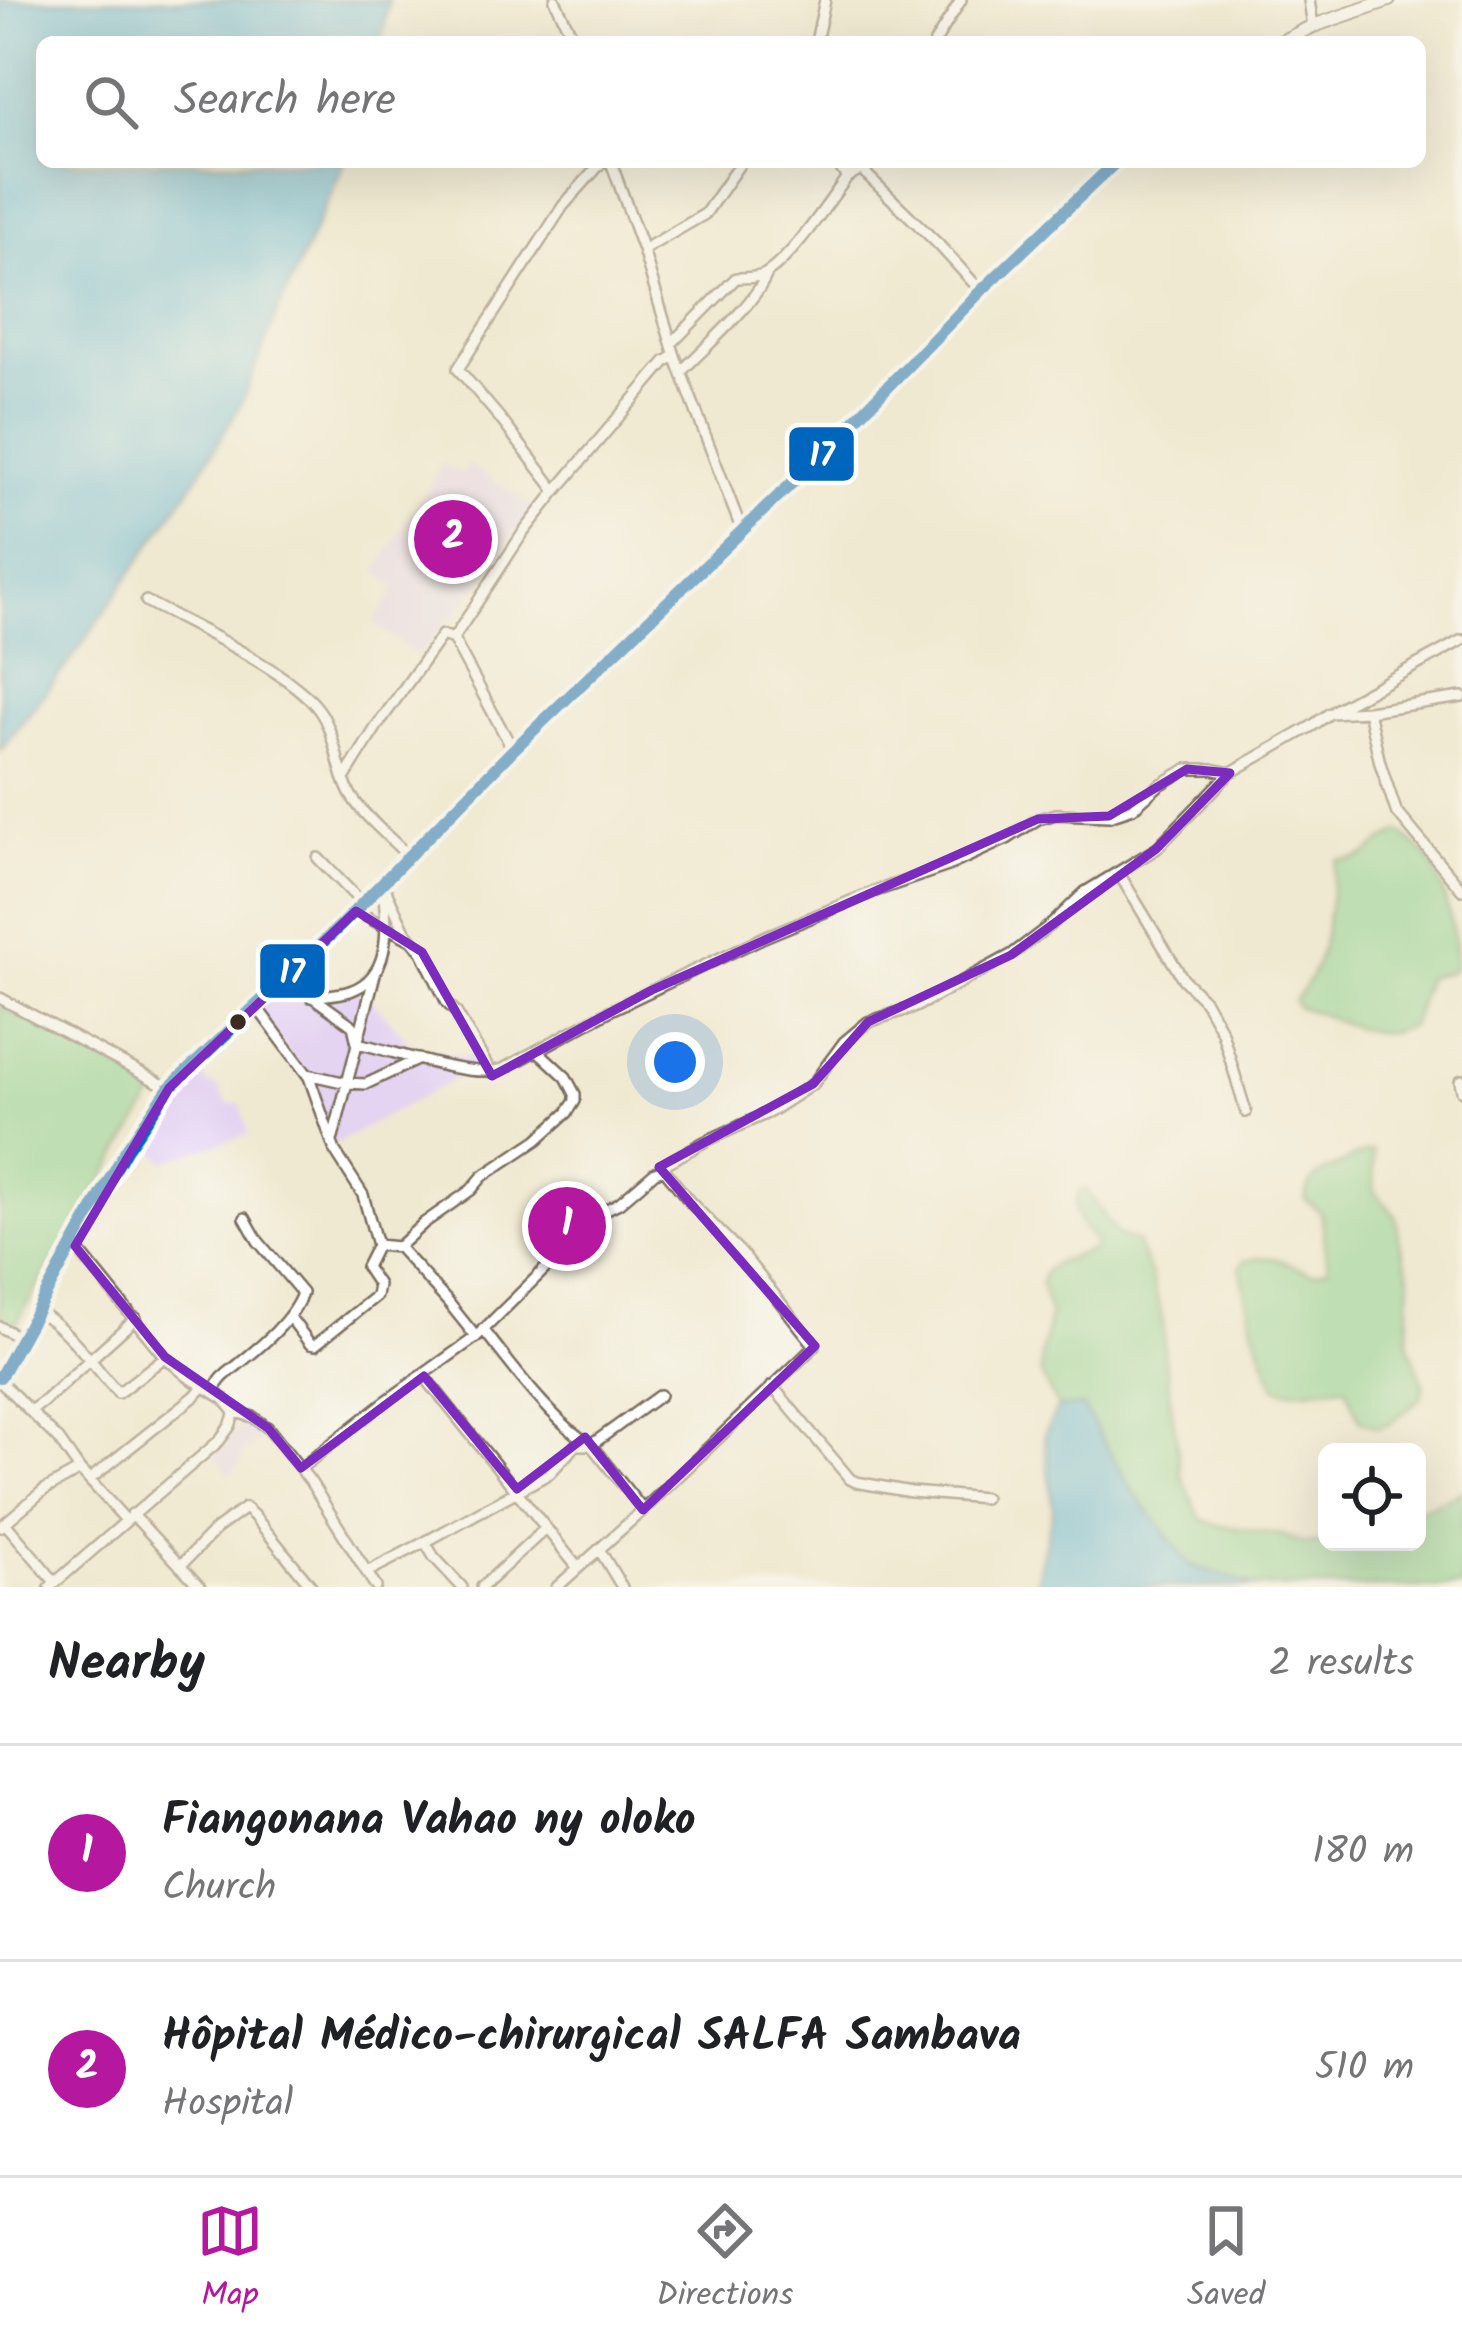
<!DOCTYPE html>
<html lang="en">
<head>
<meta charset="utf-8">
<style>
	body { margin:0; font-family:Kalam,sans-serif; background:#f6f6f6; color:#202124 }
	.controls { position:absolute; right:36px; bottom:36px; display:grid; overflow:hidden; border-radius:18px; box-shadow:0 12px 48px #0002 }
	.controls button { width:108px; height:108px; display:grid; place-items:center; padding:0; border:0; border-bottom:3px solid #e0e0e0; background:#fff; color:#202124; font:60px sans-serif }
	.you { position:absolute; left:675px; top:1062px; width:42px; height:42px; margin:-30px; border:9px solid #fff; border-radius:50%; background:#1a73e8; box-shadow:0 0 0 18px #1a73e833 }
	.badge { display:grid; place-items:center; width:78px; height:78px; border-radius:50%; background:#b5179e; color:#fff; font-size:39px; font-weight:700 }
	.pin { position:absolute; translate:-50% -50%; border:6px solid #fff; box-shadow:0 3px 12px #0006 }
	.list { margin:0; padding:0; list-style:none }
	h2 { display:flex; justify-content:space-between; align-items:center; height:156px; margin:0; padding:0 48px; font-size:51px }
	h2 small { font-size:39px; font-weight:400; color:#757577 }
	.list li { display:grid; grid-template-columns:78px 1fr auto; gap:36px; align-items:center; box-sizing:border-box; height:216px; padding:0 48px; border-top:3px solid #e0e0e0 }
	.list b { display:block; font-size:45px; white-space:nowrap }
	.list p { margin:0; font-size:39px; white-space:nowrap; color:#757577 }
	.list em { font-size:39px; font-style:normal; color:#757577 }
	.icon { flex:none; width:66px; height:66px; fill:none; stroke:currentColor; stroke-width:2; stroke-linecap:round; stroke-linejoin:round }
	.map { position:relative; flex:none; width:1462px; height:1587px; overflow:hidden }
	.search { position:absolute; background:#fff; box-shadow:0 12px 48px #0002; left:36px; right:36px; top:36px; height:132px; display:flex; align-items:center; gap:30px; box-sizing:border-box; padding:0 42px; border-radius:18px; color:#757577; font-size:45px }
	.sheet { height:588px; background:#fff }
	nav { display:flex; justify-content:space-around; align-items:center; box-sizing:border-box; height:168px; border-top:3px solid #e0e0e0; background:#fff; font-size:33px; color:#757577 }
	nav a { display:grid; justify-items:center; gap:6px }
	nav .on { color:#b5179e }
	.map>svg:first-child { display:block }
</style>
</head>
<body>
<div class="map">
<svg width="1462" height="1587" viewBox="0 0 1462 1587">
	<rect width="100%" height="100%" fill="#fff"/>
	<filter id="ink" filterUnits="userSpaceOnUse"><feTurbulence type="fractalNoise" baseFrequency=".00833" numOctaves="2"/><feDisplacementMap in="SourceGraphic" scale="24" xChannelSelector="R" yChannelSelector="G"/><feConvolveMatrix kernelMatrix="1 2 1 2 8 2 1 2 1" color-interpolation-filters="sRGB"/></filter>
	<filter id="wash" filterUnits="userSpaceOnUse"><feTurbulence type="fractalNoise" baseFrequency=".004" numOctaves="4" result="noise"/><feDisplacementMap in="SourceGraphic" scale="48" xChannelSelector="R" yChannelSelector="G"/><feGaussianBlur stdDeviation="2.7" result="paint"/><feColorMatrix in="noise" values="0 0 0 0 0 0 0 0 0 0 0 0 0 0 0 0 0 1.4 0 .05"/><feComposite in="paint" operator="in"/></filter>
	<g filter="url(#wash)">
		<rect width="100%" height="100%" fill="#f0e9d1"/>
		<path fill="#e4d3f1" d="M443 463 462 475 468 464 534 507 454 618 444 623 418 656 374 623 397 587 376 571Z
			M291 976 299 985 313 991 352 988 374 1003 416 1050 487 1061 332 1146 303 1071 255 1011Z
			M199 1071 210 1086 216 1085 228 1104 240 1103 249 1134 165 1161 144 1142 157 1116Z
			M243 1423 253 1424 266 1433 243 1453 241 1463 229 1474 214 1454 230 1432Z"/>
		<path fill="#86d18f" stroke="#607e56" stroke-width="3" d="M1400 832C1409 840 1420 848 1428 858 1442 876 1462 953 1453 970 1445 975 1434 973 1426 978L1412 1025C1371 1046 1337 1016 1297 1007L1294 1001C1334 953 1323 915 1337 860 1378 860 1367 845 1400 832Z
			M0 1005 159 1088 15 1325 0 1317Z
			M1372 1151 1375 1192 1396 1216 1400 1243 1410 1276 1408 1342 1424 1385 1421 1398 1390 1424 1378 1428 1360 1420 1346 1387C1321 1385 1300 1396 1275 1387L1253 1327 1240 1267 1244 1261C1277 1252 1282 1263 1313 1273L1328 1268 1321 1212 1305 1200C1307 1176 1326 1171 1345 1162 1355 1157 1360 1153 1372 1151Z
			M1080 1190H1087L1118 1236 1137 1242 1151 1276 1163 1321 1164 1354 1181 1475 1201 1519 1213 1524 1281 1535 1304 1543H1317L1327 1538V1542H1417V1510L1451 1497 1462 1490V1587H1257L1190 1565 1132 1490 1083 1408 1058 1407 1041 1375V1355L1050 1317 1041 1283 1045 1271 1056 1263 1093 1249 1095 1243C1081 1226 1069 1211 1080 1190Z"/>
		<path fill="#5ab4d7" stroke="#4a6f7a" stroke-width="3" d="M0 0H389L381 42H42V162H345L275 318 241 404 195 481 70 661 0 751Z
			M1058 1407H1083L1132 1490 1190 1565 1257 1587H1035L1053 1508 1044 1435Z"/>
	</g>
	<g filter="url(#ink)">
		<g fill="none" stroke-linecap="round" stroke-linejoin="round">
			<g stroke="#7a6d5d" stroke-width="14">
				<path id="minor" d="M555 0 575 42
					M1309 0 1313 26
					M816 42 825 0
					M935 42 961 0
					M611 162 643 250 675 356 742 531
					M836 162 847 177
					M861 169 939 245 981 291
					M643 250 705 214 741 162
					M672 343 736 278C746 277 756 279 765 274 791 259 829 202 847 177L861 169 866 162
					M682 371C705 347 757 302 767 273
					M556 491 499 417 458 369 563 206 602 162
					M146 601C191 626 290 670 319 710 337 735 336 771 352 797 366 819 392 839 410 858
					M1335 710 1462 640
					M1368 711 1380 763 1396 811 1462 890
					M513 750 453 639 523 533 556 491 666 361 675 356
					M345 777 377 726 442 635 453 639
					M318 858 363 904
					M1118 872 1183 979 1205 1001 1222 1032 1246 1112
					M383 884 405 931 422 952 447 1003 456 1012 491 1072
					M356 911 409 939
					M285 977 353 1026 357 1043C395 1051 467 1079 503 1069L611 1010 764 937 873 892 948 866 1007 839 1038 819 1056 814 1109 816 1133 808 1158 786 1187 769H1212L1230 773
					M311 997C323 995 338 995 350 991 391 977 387 930 384 895
					M0 998 169 1088
					M256 1006 309 1077 335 1151 363 1195 377 1245 398 1247 448 1302 476 1337
					M307 1074 347 1083 366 1084 419 1059
					M1462 1080 1460 1081 1462 1091
					M333 1138 375 974
					M75 1246 165 1357 187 1376 224 1399 235 1412 253 1417 268 1428 310 1481 376 1587
					M398 1247 424 1223 471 1190 483 1176 537 1140 567 1113 575 1101V1094L566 1077 538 1051
					M36 1310C68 1328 94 1366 118 1393L165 1357
					M289 1316 310 1344 315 1345 376 1296 378 1285 366 1267 377 1245
					M0 1327 22 1339
					M483 1329C509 1363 555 1424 591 1445L643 1510
					M424 1376 578 1568
					M0 1381 59 1440 80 1470 126 1520
					M772 1386 850 1479 856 1482 911 1492 984 1498
					M213 1392C219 1378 228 1373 239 1364 261 1346 293 1320 302 1293L258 1241 245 1218
					M30 1411 43 1402 136 1318
					M301 1468 382 1404 476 1337 554 1260 560 1244 603 1211 619 1203 655 1172 664 1169 667 1163 704 1142 770 1112 813 1084 844 1042 868 1022 915 1007 1011 955 1053 923 1085 892 1156 849 1230 773 1312 726 1330 713 1368 711 1462 697
					M89 1480 195 1396 204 1386
					M132 1514 200 1587
					M5 1523 55 1582
					M0 1527 44 1490 80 1470
					M599 1549 622 1587
					M180 1566 216 1529 245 1508 254 1516 312 1587
					M367 1572 425 1542
					M50 1587 219 1441 230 1426 235 1412
					M462 1587 434 1557 425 1542 550 1473 576 1445H591L660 1395
					M482 1587 545 1529
					M557 1587 643 1510 815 1346 742 1254 690 1202 664 1169"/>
			</g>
			<g stroke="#7a6d5d" stroke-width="16">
				<path id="secondary" d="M1281 42 1313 26 1389 0
					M0 1377 126 1150 169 1088 339 927 513 750 815 461 981 291 1116 162"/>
			</g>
			<use href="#minor" stroke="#fff" stroke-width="9"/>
			<use href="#secondary" stroke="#fff" stroke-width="12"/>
			<g stroke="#fff" stroke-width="21">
				<path id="bus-1" d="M0 1377 126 1150 169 1088 339 927 513 750 815 461 981 291 1116 162"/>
			</g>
			<use href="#bus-1" stroke="#0065bd" stroke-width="12"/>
		</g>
	</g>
	<path d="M0 0H1462V1587H0ZM1187 769 1230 773 1156 849 1011 955 868 1022 813 1084 659 1167 815 1346 643 1510 585 1437 517 1489 424 1376 301 1468 268 1428 165 1357 75 1246 169 1088 356 911 422 952 492 1076 652 990 1038 819 1109 816Z" fill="#f0e9d1" fill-opacity=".55" fill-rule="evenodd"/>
	<path fill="none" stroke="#7b2cbf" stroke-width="9" stroke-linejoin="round" d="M1187 769 1230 773 1156 849 1011 955 868 1022 813 1084 659 1167 815 1346 643 1510 585 1437 517 1489 424 1376 301 1468 268 1428 165 1357 75 1246 169 1088 356 911 422 952 492 1076 652 990 1038 819 1109 816Z"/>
	<circle fill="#3b2a1e" stroke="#fff" stroke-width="4.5" cx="238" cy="1022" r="10"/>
	<g stroke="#fff" stroke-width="4.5">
		<rect x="787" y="425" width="69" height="58" rx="12" fill="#0065bd"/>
		<rect x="258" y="942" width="69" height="58" rx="12" fill="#0065bd"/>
	</g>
	<g font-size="33" text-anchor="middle" font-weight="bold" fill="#fff">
		<text x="822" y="466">17</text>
		<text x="292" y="983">17</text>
	</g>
</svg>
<div class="controls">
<button><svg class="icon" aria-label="locate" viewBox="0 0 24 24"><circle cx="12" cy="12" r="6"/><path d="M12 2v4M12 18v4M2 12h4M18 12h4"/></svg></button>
</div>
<div class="you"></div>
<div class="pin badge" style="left:567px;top:1226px">1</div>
<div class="pin badge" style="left:453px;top:539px">2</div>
<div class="search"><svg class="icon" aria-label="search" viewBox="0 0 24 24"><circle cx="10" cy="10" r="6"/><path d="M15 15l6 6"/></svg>Search here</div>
</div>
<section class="sheet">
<h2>Nearby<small>2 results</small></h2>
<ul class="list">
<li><span class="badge">1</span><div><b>Fiangonana Vahao ny oloko</b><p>Church</p></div><em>180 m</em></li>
<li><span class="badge">2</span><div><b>Hôpital Médico-chirurgical SALFA Sambava</b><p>Hospital</p></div><em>510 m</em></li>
</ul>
</section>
<nav>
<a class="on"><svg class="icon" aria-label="map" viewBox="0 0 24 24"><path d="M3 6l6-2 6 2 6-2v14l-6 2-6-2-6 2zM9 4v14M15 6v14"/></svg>Map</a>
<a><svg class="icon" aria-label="directions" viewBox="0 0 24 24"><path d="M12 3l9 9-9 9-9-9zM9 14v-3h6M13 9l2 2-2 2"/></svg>Directions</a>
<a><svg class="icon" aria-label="saved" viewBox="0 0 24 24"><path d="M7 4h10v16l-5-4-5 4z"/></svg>Saved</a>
</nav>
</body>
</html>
